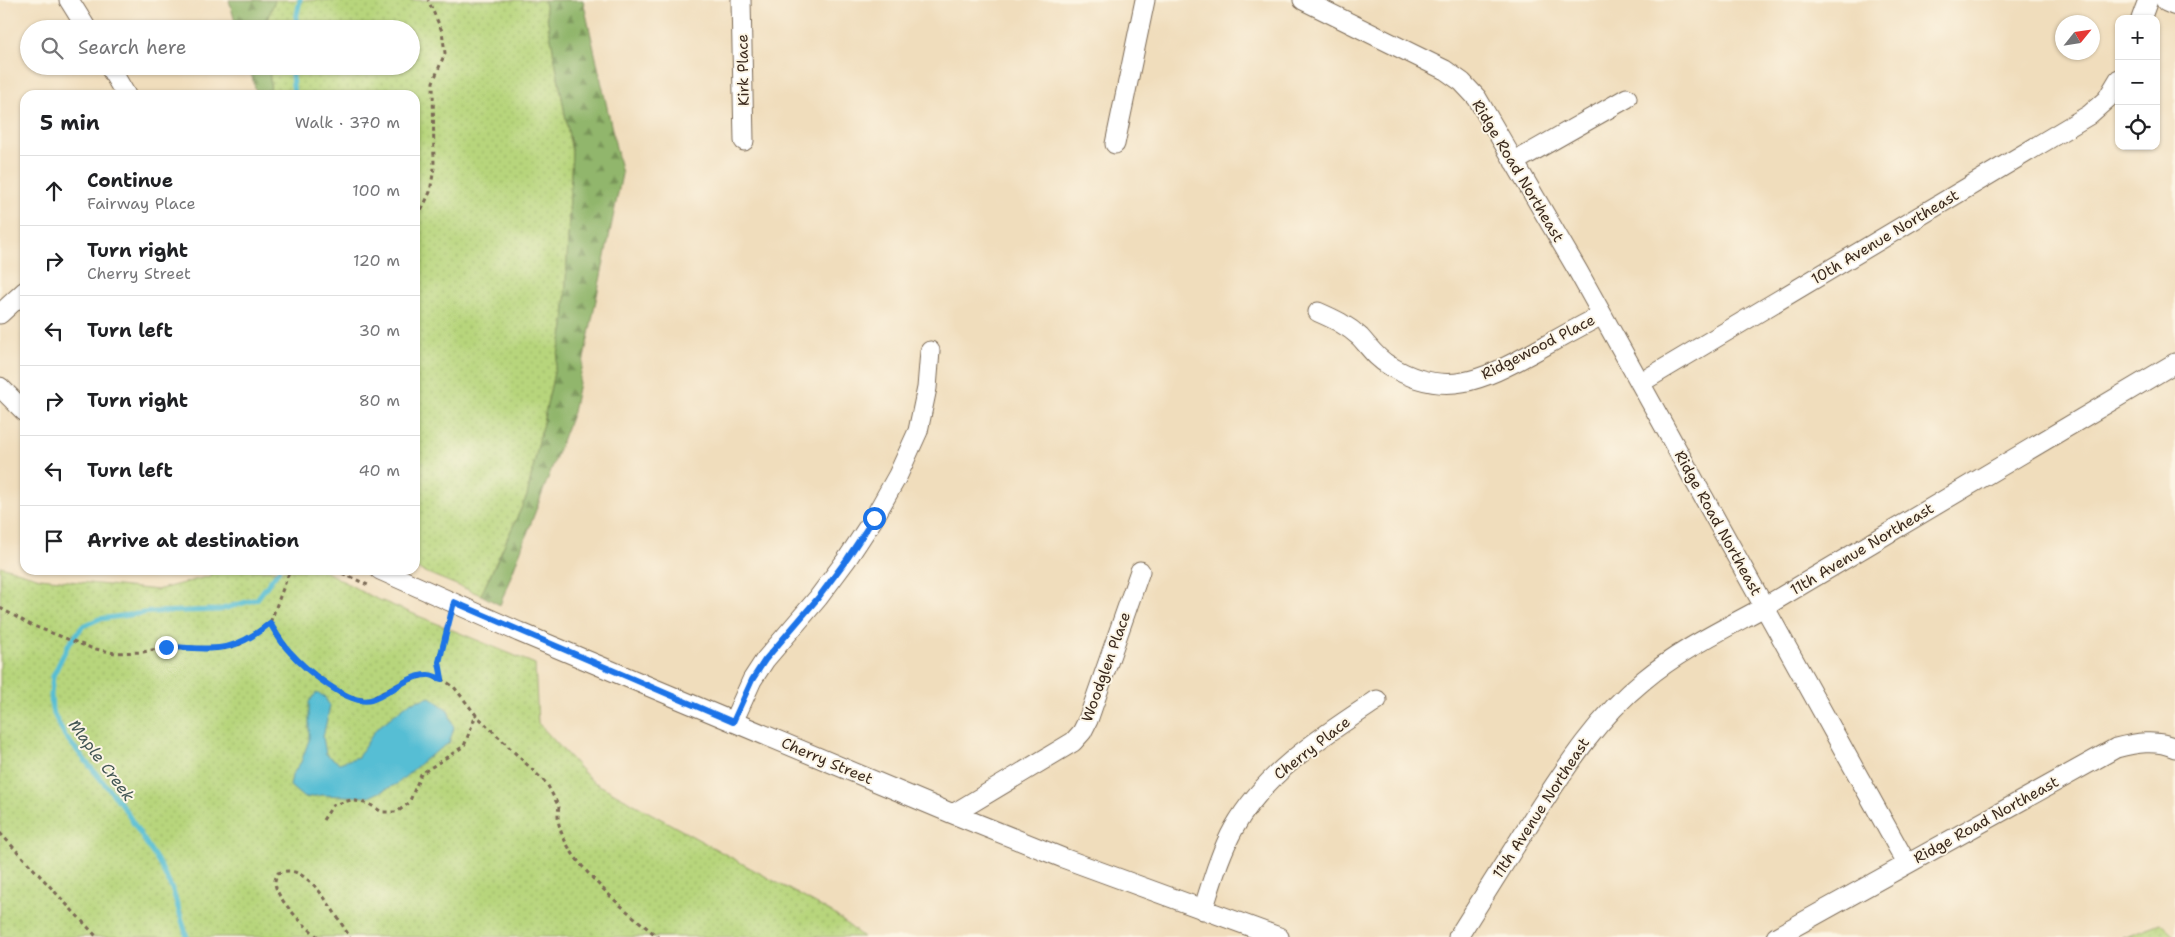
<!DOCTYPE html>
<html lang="en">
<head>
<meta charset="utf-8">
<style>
	body { margin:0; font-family:"Shantell Sans",sans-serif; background:#f6f6f6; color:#202124 }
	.controls { position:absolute; right:15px; top:15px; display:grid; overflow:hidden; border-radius:10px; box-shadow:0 1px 4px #0004 }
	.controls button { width:45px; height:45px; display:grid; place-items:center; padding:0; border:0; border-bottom:1px solid #e0e0e0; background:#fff; color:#202124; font:25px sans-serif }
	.compass { position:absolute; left:2055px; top:15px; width:45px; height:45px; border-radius:50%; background:#fff; box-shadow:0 1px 4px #0004; rotate:60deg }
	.stop { position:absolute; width:15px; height:15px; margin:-11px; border:4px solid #1a73e8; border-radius:50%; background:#fff }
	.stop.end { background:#1a73e8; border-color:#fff; box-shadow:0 1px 5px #0008 }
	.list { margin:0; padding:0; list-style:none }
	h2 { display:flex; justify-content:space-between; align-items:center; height:65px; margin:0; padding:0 20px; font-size:21px }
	h2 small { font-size:16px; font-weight:400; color:#757577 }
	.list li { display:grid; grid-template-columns:32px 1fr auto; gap:15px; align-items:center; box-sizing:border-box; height:70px; padding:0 20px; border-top:1px solid #e0e0e0 }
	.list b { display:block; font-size:19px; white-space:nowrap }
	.list p { margin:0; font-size:16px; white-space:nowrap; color:#757577 }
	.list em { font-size:16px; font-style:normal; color:#757577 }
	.icon { flex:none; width:28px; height:28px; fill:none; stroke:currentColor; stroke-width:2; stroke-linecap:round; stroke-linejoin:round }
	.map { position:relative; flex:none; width:2175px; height:937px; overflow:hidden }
	.search { position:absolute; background:#fff; box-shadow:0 1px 4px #0004; left:20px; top:20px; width:400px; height:55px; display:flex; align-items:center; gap:12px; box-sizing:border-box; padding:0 18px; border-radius:28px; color:#757577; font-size:19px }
	.panel { position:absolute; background:#fff; box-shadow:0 1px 4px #0004; left:20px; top:90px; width:400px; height:485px; border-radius:15px }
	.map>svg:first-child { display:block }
</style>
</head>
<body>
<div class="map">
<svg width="2175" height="937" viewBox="0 0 2175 937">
	<defs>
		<pattern id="green-dots" width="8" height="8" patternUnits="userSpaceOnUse" patternTransform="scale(1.25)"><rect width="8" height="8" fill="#b7d57c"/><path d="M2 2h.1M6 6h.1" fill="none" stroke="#9eb76b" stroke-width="1.8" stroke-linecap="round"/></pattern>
		<pattern id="forest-firs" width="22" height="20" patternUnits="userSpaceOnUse" patternTransform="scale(1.25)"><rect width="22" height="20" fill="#91b66c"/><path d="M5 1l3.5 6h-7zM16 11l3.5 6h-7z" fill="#789458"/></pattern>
	</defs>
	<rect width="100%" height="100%" fill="#fcf5e5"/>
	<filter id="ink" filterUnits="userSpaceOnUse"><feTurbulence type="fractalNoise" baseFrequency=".02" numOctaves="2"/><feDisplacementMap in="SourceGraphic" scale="10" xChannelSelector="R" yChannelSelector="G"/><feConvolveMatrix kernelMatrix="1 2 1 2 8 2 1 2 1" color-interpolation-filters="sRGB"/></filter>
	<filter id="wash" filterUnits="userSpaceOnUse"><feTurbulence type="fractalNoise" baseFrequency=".0096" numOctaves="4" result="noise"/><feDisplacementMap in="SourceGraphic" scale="20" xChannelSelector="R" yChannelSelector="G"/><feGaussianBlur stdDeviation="1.12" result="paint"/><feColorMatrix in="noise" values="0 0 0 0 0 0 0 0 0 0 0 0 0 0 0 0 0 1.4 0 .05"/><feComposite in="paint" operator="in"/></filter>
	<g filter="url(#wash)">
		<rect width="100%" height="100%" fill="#f0ddbc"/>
		<path fill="url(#green-dots)" stroke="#79804d" d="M275 0H544L572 152 564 327 527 496 481 595 415 568V95H271L269 66H411V29H265V25Z
			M0 566 40 578 157 590 210 576 212 570H323L370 596 535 664 538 723 592 781 834 914 863 937H0Z
			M2160 923 2175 937H2123Z"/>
		<path fill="url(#forest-firs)" stroke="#667045" d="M229 0H275L265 25V29H237Z
			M544 0H583L622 174 573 412 500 605 481 595 527 496 564 327 572 152Z
			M249 66H269L271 95H257Z"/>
		<path fill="#57bed4" stroke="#497479" d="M316 693 324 696 330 706 323 737 326 754 339 763 358 757 376 729 409 703 430 697 448 710 454 728 449 743 424 760 397 784 369 797 321 795 304 798 290 786 292 775 301 762 309 740V702Z"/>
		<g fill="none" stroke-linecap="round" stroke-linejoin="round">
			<path stroke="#57bed4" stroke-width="5" d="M294 29 300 0
				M291 66 294 95
				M187 937 173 891 160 865 122 805 65 736 52 710 51 694 53 676 68 645 83 626 99 619 151 612 219 610 257 599 279 570"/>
		</g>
	</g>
	<g filter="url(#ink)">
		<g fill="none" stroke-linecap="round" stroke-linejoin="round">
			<g stroke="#7a6955" stroke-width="21">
				<path id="minor" d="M69 0 87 29
					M741 0 744 141
					M1303 0 1445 70 1462 82 1477 98 1578 271 1907 864
					M2141 19 2148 0
					M109 66 126 95
					M1115 144 1145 0
					M1514 162 1627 98
					M1318 312C1334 319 1347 325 1360 337 1370 348 1377 359 1390 366 1445 399 1482 380 1532 353 1555 340 1579 327 1602 315
					M0 314 25 291
					M1640 383 2089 115 2107 99 2119 79
					M0 387 25 412
					M380 570 519 632 953 814 1063 858 1279 937
					M733 722 752 680 765 660 818 598 847 559 874 518 898 475 918 431 927 388 930 351
					M953 814 1073 742 1082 732 1088 720 1140 571
					M1203 910C1212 882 1220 853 1234 828 1266 771 1324 735 1377 700
					M1458 937C1483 897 1508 858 1533 818 1566 767 1597 718 1644 680 1680 650 1724 629 1764 607L2175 363
					M1776 937 2116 748C2135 743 2156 739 2175 748"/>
			</g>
			<g stroke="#7a6955" stroke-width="26">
				<path id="major" d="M2168 0 2175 3"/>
			</g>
			<path stroke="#7a6955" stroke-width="3" stroke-dasharray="4 4" stroke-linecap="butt" d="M415 224 430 192 434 168 433 82 445 53 442 31 428 0
				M335 570 370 586
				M0 608 31 625 91 648 115 653 143 652 166 647 222 649 240 644 270 623 290 570
				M270 623 289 651 306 668 336 690 351 698 369 700 406 681 427 675 442 679 454 687 476 715 547 784 559 807C548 850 629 913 658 937
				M442 679 439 662 449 619
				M323 820 333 805 351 800 369 804 382 812H397L409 803 421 774 464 746 476 715
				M0 833 97 937
				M318 937C306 927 274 898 275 881 275 878 277 876 278 873 284 871 291 870 297 873 319 882 337 918 350 937"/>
			<use href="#minor" stroke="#fff" stroke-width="19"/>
			<use href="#major" stroke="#fff" stroke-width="24"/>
		</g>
	</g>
	<g fill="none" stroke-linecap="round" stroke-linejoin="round" filter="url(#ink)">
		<path stroke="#1a73e8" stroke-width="6" d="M166 647C213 648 230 656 270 623 276 633 282 644 290 652 304 668 348 706 371 700 388 695 408 675 427 675 431 674 437 678 442 679L439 662 454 602 733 722 752 680 765 660 818 598 847 559 874 518"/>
	</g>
	<g text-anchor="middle" stroke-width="4" stroke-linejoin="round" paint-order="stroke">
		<g font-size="15" fill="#3b2a1e" stroke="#fcf5e5">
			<text transform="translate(743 70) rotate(-91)" y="5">Kirk Place</text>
			<text transform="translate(1518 171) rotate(59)" y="5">Ridge Road Northeast</text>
			<text transform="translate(1885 237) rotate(-31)" y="5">10th Avenue Northeast</text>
			<text transform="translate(1538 347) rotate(-27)" y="5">Ridgewood Place</text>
			<text transform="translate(1718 523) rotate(61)" y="5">Ridge Road Northeast</text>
			<text transform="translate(1862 549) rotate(-31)" y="5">11th Avenue Northeast</text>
			<text transform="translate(1106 667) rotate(-70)" y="5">Woodglen Place</text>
			<text transform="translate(1312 748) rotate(-38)" y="5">Cherry Place</text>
			<text transform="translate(827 761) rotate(23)" y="5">Cherry Street</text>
			<text transform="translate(1541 808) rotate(-57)" y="5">11th Avenue Northeast</text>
			<text transform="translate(1986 820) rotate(-29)" y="5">Ridge Road Northeast</text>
		</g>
		<g font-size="16" font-style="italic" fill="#435655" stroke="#fcf5e5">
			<text transform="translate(102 760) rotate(53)" y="6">Maple Creek</text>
		</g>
	</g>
</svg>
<div class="controls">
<button>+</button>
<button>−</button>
<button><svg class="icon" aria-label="locate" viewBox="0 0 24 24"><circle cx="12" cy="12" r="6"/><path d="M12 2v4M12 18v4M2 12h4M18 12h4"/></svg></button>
</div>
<svg class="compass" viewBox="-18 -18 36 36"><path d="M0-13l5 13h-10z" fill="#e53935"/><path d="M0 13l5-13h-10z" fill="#757577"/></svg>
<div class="stop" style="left:874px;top:518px"></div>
<div class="stop end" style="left:166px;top:647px"></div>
<div class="search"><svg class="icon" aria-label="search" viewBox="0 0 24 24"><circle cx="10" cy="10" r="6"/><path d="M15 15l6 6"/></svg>Search here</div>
<section class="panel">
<h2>5 min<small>Walk · 370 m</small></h2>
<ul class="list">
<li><svg class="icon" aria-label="ahead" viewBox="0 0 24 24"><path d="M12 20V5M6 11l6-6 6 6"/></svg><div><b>Continue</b><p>Fairway Place</p></div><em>100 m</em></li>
<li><svg class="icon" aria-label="right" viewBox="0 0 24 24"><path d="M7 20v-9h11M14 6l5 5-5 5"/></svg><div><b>Turn right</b><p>Cherry Street</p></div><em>120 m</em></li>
<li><svg class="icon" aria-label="left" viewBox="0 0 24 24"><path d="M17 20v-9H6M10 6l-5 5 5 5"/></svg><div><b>Turn left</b></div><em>30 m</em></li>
<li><svg class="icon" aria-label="right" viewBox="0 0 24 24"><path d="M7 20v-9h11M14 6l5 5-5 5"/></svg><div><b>Turn right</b></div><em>80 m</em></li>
<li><svg class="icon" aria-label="left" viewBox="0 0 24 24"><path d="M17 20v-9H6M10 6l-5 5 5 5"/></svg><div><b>Turn left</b></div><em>40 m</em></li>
<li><svg class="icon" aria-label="arrive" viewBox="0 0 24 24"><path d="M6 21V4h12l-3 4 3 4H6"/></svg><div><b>Arrive at destination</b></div></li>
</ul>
</section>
</div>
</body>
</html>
